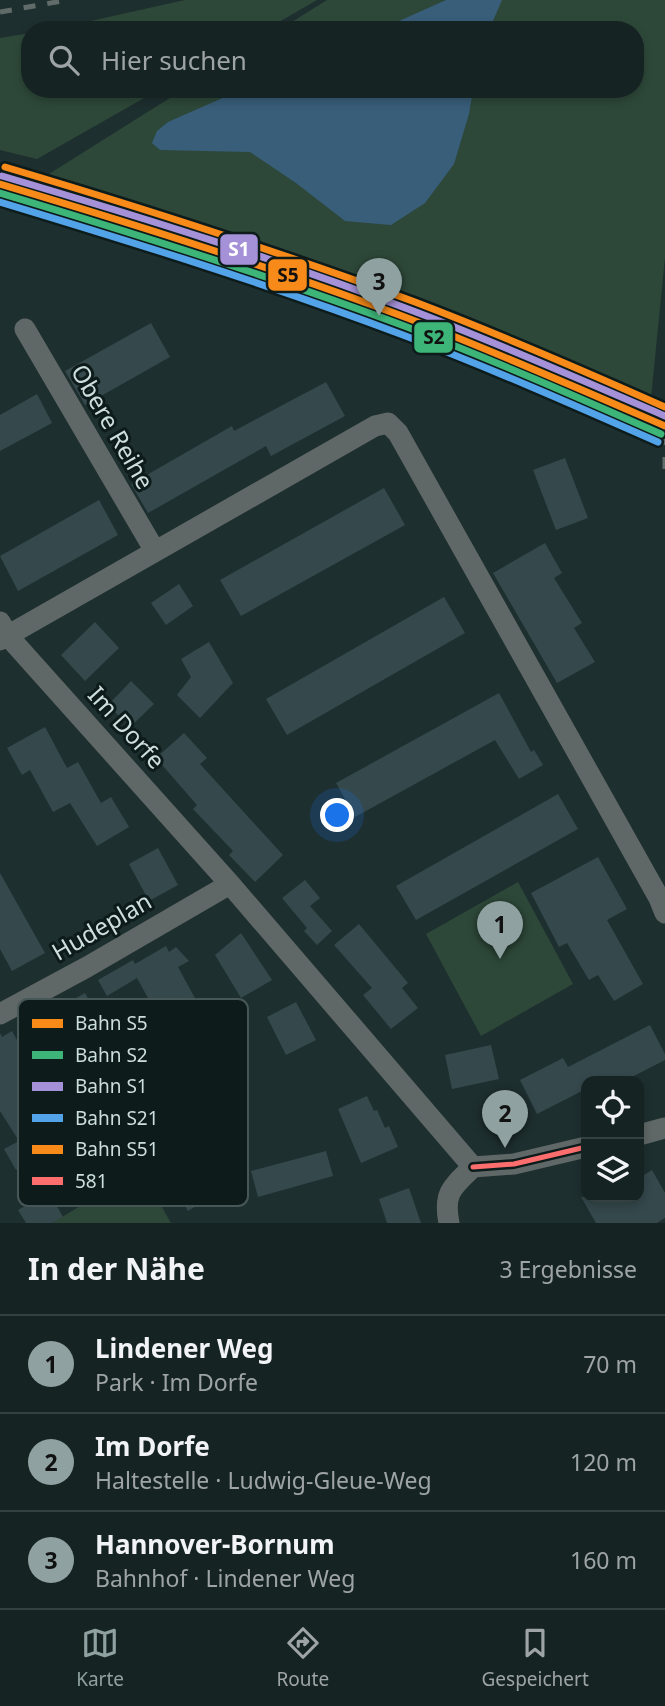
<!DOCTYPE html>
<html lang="de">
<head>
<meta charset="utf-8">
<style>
	body { margin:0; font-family:"Noto Sans",sans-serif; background:#1f2b2b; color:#f1f3f6 }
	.controls { position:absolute; right:21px; bottom:21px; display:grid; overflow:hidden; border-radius:14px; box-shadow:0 4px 10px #0003 }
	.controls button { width:63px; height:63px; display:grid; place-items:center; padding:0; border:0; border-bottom:2px solid #354041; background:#162323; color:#f1f3f6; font:35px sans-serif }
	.you { position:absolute; left:338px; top:816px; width:24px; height:24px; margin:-18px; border:5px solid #fff; border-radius:50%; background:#1a73e8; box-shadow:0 0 0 10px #1a73e833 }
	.badge { display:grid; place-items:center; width:46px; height:46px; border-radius:50%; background:#90a1a1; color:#111; font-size:23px; font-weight:700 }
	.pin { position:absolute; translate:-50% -58px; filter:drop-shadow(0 2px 4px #0008) }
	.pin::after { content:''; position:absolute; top:37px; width:24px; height:21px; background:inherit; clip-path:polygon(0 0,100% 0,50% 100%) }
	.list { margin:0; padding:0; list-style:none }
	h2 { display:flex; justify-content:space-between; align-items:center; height:91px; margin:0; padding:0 28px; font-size:30px }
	h2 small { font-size:23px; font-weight:400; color:#9ea4a6 }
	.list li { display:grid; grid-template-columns:46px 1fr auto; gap:21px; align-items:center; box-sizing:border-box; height:98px; padding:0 28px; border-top:2px solid #354041 }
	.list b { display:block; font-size:26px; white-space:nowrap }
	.list p { margin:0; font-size:23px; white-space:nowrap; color:#9ea4a6 }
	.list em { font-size:23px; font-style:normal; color:#9ea4a6 }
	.icon { flex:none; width:38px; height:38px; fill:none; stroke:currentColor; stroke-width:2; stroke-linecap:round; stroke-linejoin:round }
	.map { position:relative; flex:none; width:665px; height:1223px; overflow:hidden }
	.search { position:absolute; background:#162323; box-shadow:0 4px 10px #0003; left:21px; right:21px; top:21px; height:77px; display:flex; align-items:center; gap:18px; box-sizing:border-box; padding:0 24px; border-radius:28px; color:#9ea4a6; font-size:26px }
	.sheet { height:385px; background:#162323 }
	nav { display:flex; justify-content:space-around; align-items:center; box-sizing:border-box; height:98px; border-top:2px solid #354041; background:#162323; font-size:19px; color:#9ea4a6 }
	nav a { display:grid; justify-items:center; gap:4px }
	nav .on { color:#90a1a1 }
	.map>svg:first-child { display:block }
</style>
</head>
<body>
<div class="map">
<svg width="665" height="1223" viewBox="0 0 665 1223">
	<rect width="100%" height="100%" fill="#1e2f2f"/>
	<path fill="#2d4839" d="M185 0H317L265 30H50Z
		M327 0H665V257L651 398 491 332 312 266 41 179 184 89H635V30H279Z
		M30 33V89H160L37 159 0 150V38Z
		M518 882 573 984 481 1036 426 934Z
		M141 1170 171 1223H52Z"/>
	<path fill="#395e7a" d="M446 0H502L489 30H379Z
		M243 89H473L469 114 454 164 425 203 391 225 345 221 296 183 250 152 160 150 152 143 157 131 168 122Z"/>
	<path fill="#35484c" d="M151 323 170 357 85 405 65 371Z
		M326 382 345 416 271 456 266 446 148 513 131 484 232 426 234 431Z
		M37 394 52 423 0 451V415Z
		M565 458 588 518 556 530 533 470Z
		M384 488 405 525 241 616 220 580Z
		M99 500 118 535 18 591 0 556Z
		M545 543 562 573 554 578 582 623 574 628 595 662 557 683 493 573Z
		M179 584 193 606 166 625 151 603Z
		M444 597 465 633 287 735 266 699Z
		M95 622 119 648 85 681 61 655Z
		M209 642 233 683 200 718 177 695 191 677 181 659Z
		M131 681 154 704 130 727 108 705Z
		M499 693 531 752 534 750 543 765 519 779 495 740 355 817 336 783Z
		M45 727 67 768 78 762 101 803 111 797 129 827 97 846 70 803 53 812 30 770 22 775 7 748Z
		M184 733 207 758 200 764 283 855 255 882 229 855 233 851 193 809 197 805 156 758Z
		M558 794 578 829 416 920 396 886Z
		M158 848 178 885 149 901 129 864Z
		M598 857 627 909 607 920 643 984 614 1001 598 975 589 980 567 943 559 947 531 893Z
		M0 873 45 953 12 971 0 949Z
		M305 880 320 898 310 906 332 931 317 945 304 931 307 928 282 898Z
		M359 924 408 983 402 988 418 1008 391 1029 363 995 372 988 334 945Z
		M241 933 272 980 241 998 215 955Z
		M166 946 169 952 176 947 189 961 178 967 196 1000 178 1010 188 1030 171 1040 137 978 107 996 98 980 133 960 135 964Z
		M85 993 113 1044 82 1061 71 1041 85 1033 67 1003Z
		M296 1002 316 1040 286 1055 267 1017Z
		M650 1025 665 1054V1060L624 1081H586V1089L537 1114 520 1080 563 1058 568 1067Z
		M12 1031 27 1058 17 1063 33 1093 18 1101 47 1153 16 1170 4 1149 19 1141 0 1111V1033L2 1037Z
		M491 1045 499 1079 452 1089 445 1055Z
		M367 1096 374 1111 377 1110 385 1128 389 1126 398 1147 361 1163 338 1109Z
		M187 1139 218 1193 188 1211 175 1189 187 1181 169 1149Z
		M326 1151 333 1176 258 1197 251 1171Z
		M652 1170 665 1193V1218L657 1223H596L581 1197H639V1178Z
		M409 1188 421 1223H387L379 1199Z
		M49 1192 63 1217 52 1223H26L18 1210Z"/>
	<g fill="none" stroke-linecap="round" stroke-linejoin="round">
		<path stroke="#5f6866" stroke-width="21" d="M25 329 155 551
			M0 622 8 636 230 884 473 1167
			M0 640 375 426 388 423 398 433 659 898 665 913
			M0 1014 87 967 230 884
			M639 1135 665 1128
			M473 1167 514 1164 586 1147
			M449 1223C443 1193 452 1187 473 1167"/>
		<path stroke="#616b6a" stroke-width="5" stroke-dasharray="12 12" stroke-linecap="butt" d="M0 12 68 0
			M665 409V474"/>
		<g stroke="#0d1b1b" stroke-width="10">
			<path id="bus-1" d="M473 1167 514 1164 586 1147"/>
		</g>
		<use href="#bus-1" stroke="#fc6d6d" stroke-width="5"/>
		<g stroke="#0d1b1b" stroke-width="12">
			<path id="rail-1" d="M0 184C138 225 275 268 410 319 496 352 580 389 665 426"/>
		</g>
		<g stroke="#0d1b1b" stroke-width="12">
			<path id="rail-2" d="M0 193C137 234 274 277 407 327 493 360 577 397 661 434"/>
		</g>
		<g stroke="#0d1b1b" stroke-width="12">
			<path id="rail-3" d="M2 176C141 217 280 260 416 312 500 344 582 380 665 416"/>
		</g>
		<g stroke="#0d1b1b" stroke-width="12">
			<path id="rail-4" d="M0 202C136 243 271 285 403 335 490 368 574 405 658 442"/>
		</g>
		<g stroke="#0d1b1b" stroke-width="12">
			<path id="rail-5" d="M5 167C143 208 280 252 415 302 499 334 582 370 665 407"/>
		</g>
		<use href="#rail-1" stroke="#f78a18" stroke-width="7"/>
		<use href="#rail-2" stroke="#3db578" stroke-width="7"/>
		<use href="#rail-3" stroke="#a591d8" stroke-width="7"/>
		<use href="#rail-4" stroke="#53a3e8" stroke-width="7"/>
		<use href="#rail-5" stroke="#f78a18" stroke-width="7"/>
	</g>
	<g text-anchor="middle" stroke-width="6" stroke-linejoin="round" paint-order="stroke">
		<g font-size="24" fill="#cddedf" stroke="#0d1b1b">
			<text transform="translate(112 427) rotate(60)" y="8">Obere Reihe</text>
			<text transform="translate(126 728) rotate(48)" y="8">Im Dorfe</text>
			<text transform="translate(102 927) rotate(-30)" y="8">Hudeplan</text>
		</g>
	</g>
	<rect x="18" y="999" width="230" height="207" rx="10" fill="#0d1b1b" stroke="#475656" stroke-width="2"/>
	<rect x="32" y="1019" width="31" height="9" fill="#f78a18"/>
	<rect x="32" y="1051" width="31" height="8" fill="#3db578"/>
	<rect x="32" y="1082" width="31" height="9" fill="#a591d8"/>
	<rect x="32" y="1114" width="31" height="8" fill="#53a3e8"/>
	<rect x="32" y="1145" width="31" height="9" fill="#f78a18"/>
	<rect x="32" y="1177" width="31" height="8" fill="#fc6d6d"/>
	<g font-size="19" fill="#cddedf">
		<text x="75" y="1030">Bahn S5</text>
		<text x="75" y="1062">Bahn S2</text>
		<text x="75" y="1093">Bahn S1</text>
		<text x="75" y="1125">Bahn S21</text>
		<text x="75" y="1156">Bahn S51</text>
		<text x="75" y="1188">581</text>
	</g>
	<g stroke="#0d1b1b" stroke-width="2.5">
		<rect x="219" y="233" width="40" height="33" rx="7" fill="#a591d8"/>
		<rect x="267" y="258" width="41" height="34" rx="7" fill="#f78a18"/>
		<rect x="413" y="321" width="41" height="33" rx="7" fill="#3db578"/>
	</g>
	<g font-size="19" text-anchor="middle" font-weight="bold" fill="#fff">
		<text x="239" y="256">S1</text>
	</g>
	<g font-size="19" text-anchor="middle" font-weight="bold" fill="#111">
		<text x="288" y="282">S5</text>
		<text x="434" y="344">S2</text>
	</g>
</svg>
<div class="controls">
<button><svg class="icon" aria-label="locate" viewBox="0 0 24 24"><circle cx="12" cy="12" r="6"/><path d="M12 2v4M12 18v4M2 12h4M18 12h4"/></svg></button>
<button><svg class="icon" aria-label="layers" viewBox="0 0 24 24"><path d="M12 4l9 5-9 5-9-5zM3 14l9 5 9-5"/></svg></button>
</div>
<div class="you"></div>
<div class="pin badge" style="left:500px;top:959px">1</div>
<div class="pin badge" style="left:505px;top:1148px">2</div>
<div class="pin badge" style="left:379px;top:316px">3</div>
<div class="search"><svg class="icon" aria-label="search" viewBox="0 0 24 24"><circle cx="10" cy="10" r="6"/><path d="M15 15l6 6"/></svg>Hier suchen</div>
</div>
<section class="sheet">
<h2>In der Nähe<small>3 Ergebnisse</small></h2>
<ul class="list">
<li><span class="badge">1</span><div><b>Lindener Weg</b><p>Park · Im Dorfe</p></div><em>70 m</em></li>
<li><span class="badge">2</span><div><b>Im Dorfe</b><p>Haltestelle · Ludwig-Gleue-Weg</p></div><em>120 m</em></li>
<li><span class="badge">3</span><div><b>Hannover-Bornum</b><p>Bahnhof · Lindener Weg</p></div><em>160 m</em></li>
</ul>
</section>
<nav>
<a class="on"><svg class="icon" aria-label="map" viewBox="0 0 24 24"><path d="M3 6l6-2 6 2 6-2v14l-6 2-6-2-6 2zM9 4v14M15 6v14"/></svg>Karte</a>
<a><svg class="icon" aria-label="directions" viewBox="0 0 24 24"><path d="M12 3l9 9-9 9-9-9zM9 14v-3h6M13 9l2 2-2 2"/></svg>Route</a>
<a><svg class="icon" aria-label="saved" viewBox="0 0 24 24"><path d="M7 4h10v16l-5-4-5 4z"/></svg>Gespeichert</a>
</nav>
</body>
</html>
